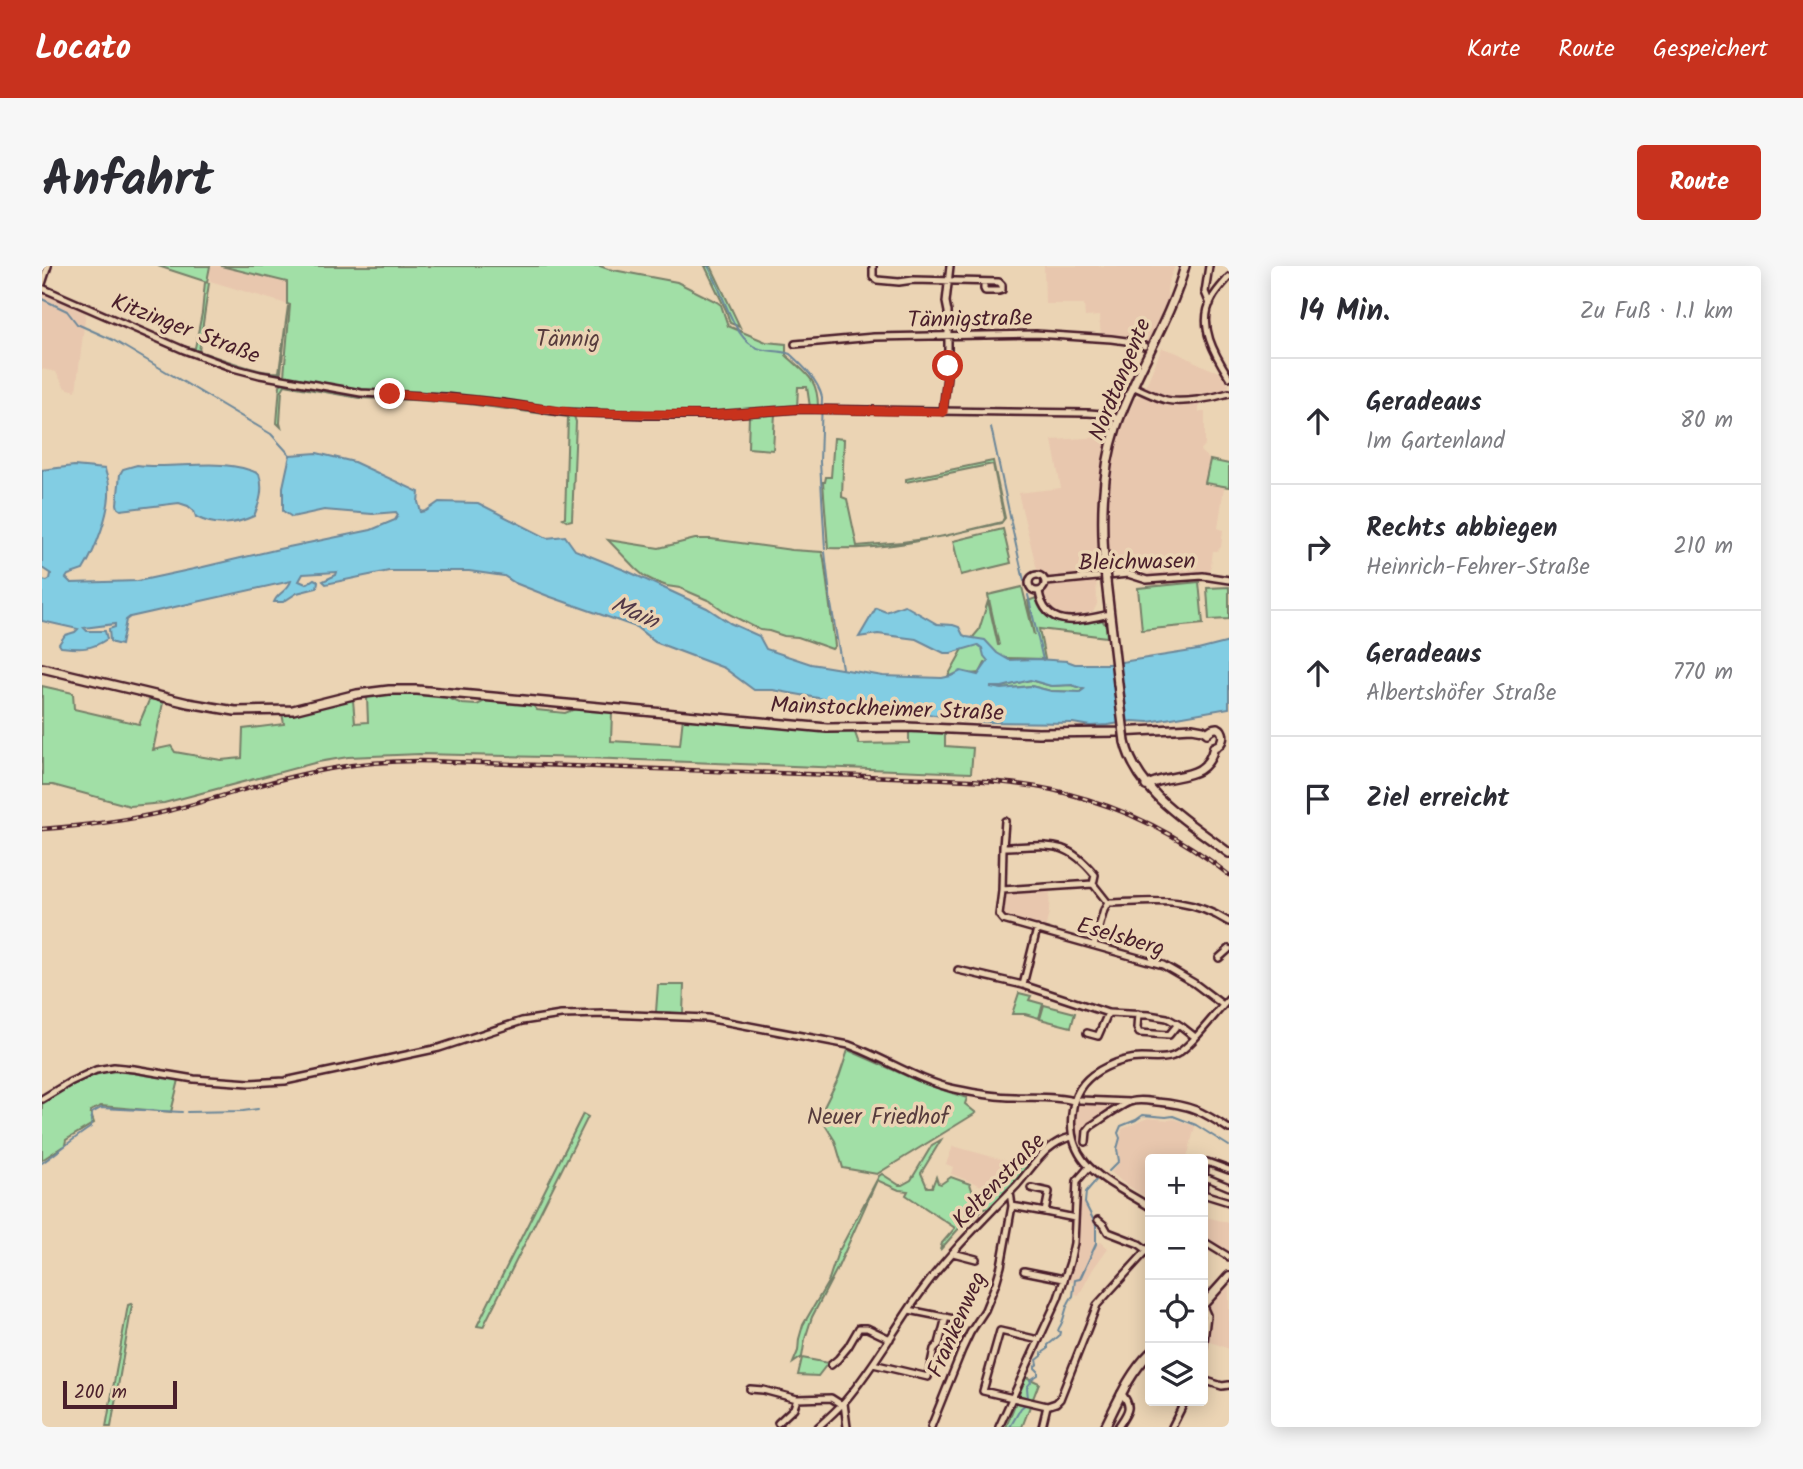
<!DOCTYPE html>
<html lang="de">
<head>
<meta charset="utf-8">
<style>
	body { margin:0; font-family:Kalam,sans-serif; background:#f7f7f7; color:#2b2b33 }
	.controls { position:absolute; right:21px; bottom:21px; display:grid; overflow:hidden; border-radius:7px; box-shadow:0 4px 18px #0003 }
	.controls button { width:63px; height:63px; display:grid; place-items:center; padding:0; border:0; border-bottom:2px solid #e1e1e2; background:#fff; color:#2b2b33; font:35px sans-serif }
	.scale { position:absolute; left:21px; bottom:18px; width:114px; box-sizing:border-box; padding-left:7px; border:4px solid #4a1f2b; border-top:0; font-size:19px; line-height:24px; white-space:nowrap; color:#4a1f2b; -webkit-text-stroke:5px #ebd4b4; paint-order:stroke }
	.stop { position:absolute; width:21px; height:21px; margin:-16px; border:5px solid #c8321e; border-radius:50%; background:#fff }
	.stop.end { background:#c8321e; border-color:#fff; box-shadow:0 2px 7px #0008 }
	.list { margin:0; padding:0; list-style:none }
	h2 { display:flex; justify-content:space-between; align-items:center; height:91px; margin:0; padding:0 28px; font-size:30px }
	h2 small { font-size:23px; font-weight:400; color:#7c7c81 }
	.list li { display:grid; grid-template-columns:46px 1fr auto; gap:21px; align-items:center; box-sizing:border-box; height:126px; padding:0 28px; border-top:2px solid #e1e1e2 }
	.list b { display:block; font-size:26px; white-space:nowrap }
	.list p { margin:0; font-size:23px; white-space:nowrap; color:#7c7c81 }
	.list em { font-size:23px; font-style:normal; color:#7c7c81 }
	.icon { flex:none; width:38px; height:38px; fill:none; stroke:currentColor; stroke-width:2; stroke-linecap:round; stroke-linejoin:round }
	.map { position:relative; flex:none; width:1187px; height:1161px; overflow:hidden; border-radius:7px }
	header { display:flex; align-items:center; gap:42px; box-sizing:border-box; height:98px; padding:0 35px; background:#c8321e; color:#fff }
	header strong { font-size:33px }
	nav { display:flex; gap:38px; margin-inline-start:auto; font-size:24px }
	.intro { display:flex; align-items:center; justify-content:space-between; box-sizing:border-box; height:168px; padding:0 42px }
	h1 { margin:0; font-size:49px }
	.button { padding:18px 32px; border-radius:7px; background:#c8321e; color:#fff; font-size:24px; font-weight:700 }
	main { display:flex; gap:42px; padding:0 42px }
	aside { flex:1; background:#fff; border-radius:7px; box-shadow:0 4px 18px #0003 }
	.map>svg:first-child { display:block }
</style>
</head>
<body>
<header>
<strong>Locato</strong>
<nav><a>Karte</a><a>Route</a><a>Gespeichert</a></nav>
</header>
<div class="intro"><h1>Anfahrt</h1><a class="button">Route</a></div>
<main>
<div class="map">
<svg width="1187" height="1161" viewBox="0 0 1187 1161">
	<rect width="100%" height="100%" fill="#ebd4b4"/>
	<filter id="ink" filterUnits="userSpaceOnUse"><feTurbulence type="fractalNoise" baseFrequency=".0143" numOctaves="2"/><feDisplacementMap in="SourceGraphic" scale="14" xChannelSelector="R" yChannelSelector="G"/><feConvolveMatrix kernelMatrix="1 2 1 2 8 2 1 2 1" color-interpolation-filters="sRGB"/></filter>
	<g filter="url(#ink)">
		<path fill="#e8c7ae" d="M168 0H179L245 16V38L168 15Z
			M1002 0H1133L1126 17 1125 26 1126 33 1106 77 1095 73 1059 69 1057 50 1043 51 1042 38H1003Z
			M0 23 44 44 34 125 23 122 14 106 0 103Z
			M1120 82 1133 86 1166 102 1177 106 1187 119 1185 124 1183 126 1157 128V146H1163V179L1158 185 1168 194 1163 218 1182 221 1176 262 1181 264 1179 281 1175 285H1171L1168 308 1137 307 1110 309 1080 299 1073 307 1054 308 1055 338 1051 346 1030 350 1018 349 1007 343 1002 332 976 227 1019 222 1010 174 1077 170 1093 132 1098 130 1104 119Z
			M1008 624 1007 646 1003 664 961 652 964 626Z
			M1040 837 1081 839 1043 864 1041 871 1042 877 1038 880 1034 870 1032 856 1034 841Z
			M1106 852 1127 854 1132 853 1153 860 1145 892 1153 893H1108V934L1079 915 1069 906 1077 897 1078 892 1076 884 1080 863Z
			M911 880 961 894 974 899 955 921 945 922 909 908 911 901 904 898Z
			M1037 935 1043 937 1054 959V978L1059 976 1066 982 1051 1003 1037 1029 1033 1028V1017L1024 1014Z
			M1161 950 1187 957V987L1173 979 1161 996Z
			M1187 1016V1083L1164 1074 1168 1049 1165 1041Z"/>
		<path fill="#a1dfa6" stroke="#767f68" stroke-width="2" d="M116 0H168L165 16Z
			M179 0H558L566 3 635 16 675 36 679 39 686 60 724 76 744 78V89C764 108 776 112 776 141H768L765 121H756L755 142 669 146 530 144 377 127 324 124 242 110 248 39 245 38V16Z
			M663 0H669L698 61 688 57 684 44Z
			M163 16 167 17 157 85C175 91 222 109 237 106L246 40 239 106 237 109 219 107 161 90 84 56 83 54 89 58C104 65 139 83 153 82L160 47Z
			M243 115 360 130 441 136 530 149 532 150 534 156 530 254 526 255 521 252 523 251 526 151 426 138 371 134 317 132 243 119 240 124 238 157 239 161 235 157 238 119Z
			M733 147 731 184 706 182 707 149Z
			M792 172 802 173 800 231 805 233 815 280 860 276 903 270 960 256 962 252 951 198 864 216V213L951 195 963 252 959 257C902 270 845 285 786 282L781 216H783L784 211H789Z
			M1168 194 1187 198V221L1163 217Z
			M961 263 969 297 919 309 911 275Z
			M653 273H669L750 284 780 286 782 293 793 380 790 383 756 371 742 370 727 365 718 364 685 347 668 335 638 322 625 320 614 316 602 310 594 303 566 274 617 282Z
			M1157 316 1161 358 1100 364 1096 322Z
			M980 321 992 369 986 335 994 332C1003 366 1035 356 1060 354L1064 360 1065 371 997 363 1003 393 964 392 943 397 938 407 906 410 921 383 937 364 946 335 956 379H957L946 329Z
			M1187 321V353L1167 354 1165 322Z
			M988 414 1009 420 1030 419 1042 422 1038 426 1009 425 989 420 960 423 945 421H960Z
			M0 420 31 427 32 443 97 458 108 432 121 437 111 484 129 480 133 486 179 494 200 492 201 463 242 458 240 447 311 434 313 457 326 456 325 431 353 427 407 429 406 432 420 438 435 439 445 434 490 438 495 444 523 447 538 441 570 446 569 475 638 479 641 451 812 464 817 478 867 477V464L903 465V480L931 482 929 507 546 492 378 488 306 491 276 496 122 537 88 540 11 519H0Z
			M616 719H642L641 747 614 746Z
			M977 727 989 730 987 734 1001 738 997 752 983 748H970Z
			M1002 739 1033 747 1029 761 998 753Z
			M806 784 883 818 925 832 923 838 934 847 835 908 801 902 793 875 780 854 779 847 797 811Z
			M73 804 137 814 129 846 59 840 48 845 52 857 24 874 23 879 0 894V838C25 822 43 809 73 804Z
			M541 848 546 851 441 1061 435 1060Z
			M899 874 879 907 885 921H890L894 911 896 917 899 918 909 911 928 918 930 924 934 927 941 924 944 926C960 920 973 905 987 894L990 893 992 895 946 944 942 941 930 955 919 960 898 984 900 977 913 962 864 929 866 925 857 924 835 914 796 1001 770 1051 763 1073 760 1091 751 1097 756 1085 757 1073 761 1059 786 1016 797 983H798L837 910 840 908 857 919H860L869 914 890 879Z
			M89 1038 90 1039 69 1161H64L86 1039Z
			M760 1092 786 1097 776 1110 756 1109Z
			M984 1111 997 1117 980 1161H964Z"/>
		<path fill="#82cde3" stroke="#6c8799" stroke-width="2" fill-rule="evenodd" d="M275 187 312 196 377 226 376 236 379 246 384 245 397 236 436 237 505 272 523 270 533 284 585 305 665 342 688 357 717 370 724 383 769 398 841 410 900 412 909 410 919 405 936 409 946 395 942 390 940 382 936 379 909 387H902L874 373 836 368 817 371 834 342 844 346 862 339 895 358 911 359 917 361 921 369 925 371 943 374 955 387 967 394 994 393 1025 395 1033 398H1067L1156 384 1187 376V442L1107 456 1090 455 1066 459 1048 460 1031 457 944 456 804 437 731 424H712L682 402 613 376 594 361 506 330 473 317 462 310 427 305H347L284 318 281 315 294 309 295 306 261 308 257 315 264 318 272 313 276 315 275 322 255 327 241 336H232C235 327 246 325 249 315L88 351 84 354 79 379 71 377 68 375 67 363 73 361V358L42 362 45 365H63L65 373C49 384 38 383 19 381L17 378 23 369 33 366 36 363 0 355V314L5 315 8 313 9 308 0 302V204L32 200 63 203C64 209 67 214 67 220 69 244 54 283 41 304L26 309 24 312 29 317 96 315 161 301 237 283 329 264 353 254 356 249 354 246 330 248 282 244 250 251 241 245V221L248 189ZM988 414 1009 420 1030 419 1042 423 1038 426 1009 425 989 420 960 423 948 421H960Z
			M95 199C134 204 182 190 217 208 222 223 218 236 212 250 192 259 174 261 154 251L152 245 146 240 137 237 79 244 76 242 75 238 78 208 81 203Z"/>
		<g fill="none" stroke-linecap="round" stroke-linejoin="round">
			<path stroke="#6c8799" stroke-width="2" d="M666 0C680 22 689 67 711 80 723 87 736 83 748 88 761 100 776 114 780 131L778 196 783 283
				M0 33 25 45 35 58 71 74 229 168 248 189
				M949 161 969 255
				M969 257 982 315
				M783 286 789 338 800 402
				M986 329 1001 394
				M145 846 201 845 216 843
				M0 897C17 885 32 872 49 861L50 847 59 842 140 846
				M1067 905 1077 895 1075 883 1078 872 1076 867 1079 860 1094 854 1101 849 1124 851 1131 850 1154 859 1187 880
				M986 1133 985 1121 989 1116 988 1114 996 1109V1105L993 1102V1100L996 1098 995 1094 1000 1090V1087L1006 1083V1079L1017 1070 1018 1066 1016 1065 1017 1062C1024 1053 1022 1039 1031 1030L1033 1014 1038 1013 1054 978V959L1043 937 1044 926 1056 912
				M968 1161 979 1142 984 1138"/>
			<g stroke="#4a1f2b" stroke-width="10">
				<path id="minor" d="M831 0V11L835 14 857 16 871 14 957 16 960 19V24L957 25H943L942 23V16
					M1167 0 1163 26 1168 38
					M1187 11C1181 18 1174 25 1170 33 1155 59 1173 89 1187 111
					M0 18 6 0
					M0 22 142 84 191 102 218 109 319 127 404 131 461 137 520 146 603 149H672L756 143 1046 147 1061 148 1077 153
					M753 78 832 71 994 68 1069 73 1092 76 1102 80
					M1092 121C1102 125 1113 131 1124 134 1140 138 1171 132 1187 127
					M901 146 906 101V46L904 36 908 0
					M987 317a8 8 0 1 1 16 0a8 8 0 1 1-16 0Z
					M1004 316 1086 308 1105 314 1161 310 1187 314
					M997 326C1004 365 1040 354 1068 348
					M961 581 963 555
					M960 624 1051 618
					M1052 679 1062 644 1066 637
					M1177 692 1187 683
					M916 704 981 719 1066 747 1107 749 1125 752 1139 760 1153 771
					M981 719 995 663
					M1181 739 1152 717 1121 699 961 654 957 649 960 625 961 581C1006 581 1022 571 1053 609L1051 618 1066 637C1114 636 1143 629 1187 656
					M1096 748 1095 762 1097 767 1127 769 1136 758
					M1045 767 1056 770 1066 747
					M0 833 28 816 54 804 72 801 92 803 152 813 208 817 243 815 397 782 480 755 519 749 565 748 665 752 807 779C843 792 876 815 913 823 932 827 952 831 972 831 992 832 1012 830 1032 835
					M1038 834 1088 836
					M1044 876 1045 865 1049 860C1060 853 1077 840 1088 836 1096 833 1106 835 1115 836 1149 839 1160 845 1187 863
					M1163 911 1187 921
					M989 922 1007 926 1003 946 1033 952
					M1161 927 1163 900 1165 896 1187 904
					M1161 928 1187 936
					M970 940 1003 946
					M1108 941C1067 915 1020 900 1031 841 1034 822 1047 809 1064 801 1074 796 1088 792 1100 792 1110 792 1122 794 1131 790 1147 784 1174 746 1187 733
					M1056 954 1062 959 1066 966 1097 978 1105 984
					M1161 975 1187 991
					M911 987 934 993
					M982 1005 1022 1013
					M1161 1040 1165 1049 1161 1084
					M867 1044 917 1054
					M997 1074 958 1065 941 1125 1005 1140
					M831 1098 886 1111 892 1083 897 1078 904 1051
					M789 1099 796 1093 806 1081 817 1062H825L848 1073
					M1161 1114 1180 1120 1187 1119
					M708 1123 721 1124 755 1133 789 1132 800 1139
					M802 1137 805 1161
					M736 1157 752 1142 755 1133
					M776 1161C785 1153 795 1144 803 1135 832 1101 853 1062 879 1026 907 987 942 953 975 919 992 900 1004 876 1030 871
					M889 1161 920 1084 928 1067 943 1044 954 1017 959 1000 970 940 968 926
					M957 1161 1016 1032 1028 996 1032 977 1035 915 1047 901
					M1000 1161 1005 1140 1014 1137 1018 1133 1055 1039 1108 981
					M1076 1161C1085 1147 1092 1141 1079 1127
					M1130 1161 1143 1135"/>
			</g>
			<g stroke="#4a1f2b" stroke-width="12">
				<path id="major" d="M1063 304C1059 257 1059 208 1074 162 1092 107 1128 56 1143 0
					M1064 315 1076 418
					M0 402 146 437 193 445 251 444 315 428 347 424H375L785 462 865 461 996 467 1077 466 1150 462 1161 464 1165 467
					M1165 467C1181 451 1187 478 1172 481
					M1083 476C1096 528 1147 556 1187 587
					M1104 520C1130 505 1164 518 1172 481
					M1161 1039 1187 1010
					M1063 1161C1076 1135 1087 1108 1108 1087"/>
			</g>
			<use href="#minor" stroke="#ebd4b4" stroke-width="5"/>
			<use href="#major" stroke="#ebd4b4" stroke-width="7"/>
			<g stroke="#4a1f2b" stroke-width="4.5">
				<path id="rail" d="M0 563C41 560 82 555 122 546 179 532 235 511 293 502 332 495 371 494 410 496 518 499 625 504 733 507 782 509 832 510 881 512 928 514 977 515 1023 527 1083 542 1139 570 1187 609"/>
			</g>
			<use href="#rail" stroke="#ebd4b4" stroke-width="2" stroke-dasharray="5" stroke-linecap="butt"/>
			<g stroke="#4a1f2b" stroke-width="12" stroke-linecap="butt">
				<path id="major-bridge" d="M1063 304 1064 315
					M1076 418 1083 476"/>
			</g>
			<use href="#major-bridge" stroke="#ebd4b4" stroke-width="7"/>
		</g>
	</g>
	<g fill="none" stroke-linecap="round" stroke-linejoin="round" filter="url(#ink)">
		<path stroke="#c8321e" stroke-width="9" d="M348 128 432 134 535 147 672 149 756 143 901 146 906 100"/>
	</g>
	<g text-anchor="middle" stroke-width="7" stroke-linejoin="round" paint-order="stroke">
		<g font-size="23" fill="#4a1f2b" stroke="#ebd4b4">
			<text transform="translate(928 52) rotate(-1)" y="8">Tännigstraße</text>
			<text transform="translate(144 62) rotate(21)" y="8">Kitzinger Straße</text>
			<text transform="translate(1077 113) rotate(-68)" y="8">Nordtangente</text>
			<text transform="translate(1095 295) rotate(-1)" y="8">Bleichwasen</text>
			<text transform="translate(845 442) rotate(2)" y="8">Mainstockheimer Straße</text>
			<text transform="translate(1079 670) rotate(16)" y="8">Eselsberg</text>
			<text transform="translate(956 914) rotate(-46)" y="8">Keltenstraße</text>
			<text transform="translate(914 1058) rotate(-66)" y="8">Frankenweg</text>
		</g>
		<g font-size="23" fill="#573c3d" stroke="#ebd4b4">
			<text x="526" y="80">Tännig</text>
			<text x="836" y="858">Neuer Friedhof</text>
		</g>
		<g font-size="24" font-style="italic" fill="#523947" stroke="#ebd4b4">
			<text transform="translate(593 346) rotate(24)" y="8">Main</text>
		</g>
	</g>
</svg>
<div class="controls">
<button>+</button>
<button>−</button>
<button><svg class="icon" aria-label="locate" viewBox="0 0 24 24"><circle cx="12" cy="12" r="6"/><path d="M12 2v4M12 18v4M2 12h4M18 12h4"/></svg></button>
<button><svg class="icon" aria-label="layers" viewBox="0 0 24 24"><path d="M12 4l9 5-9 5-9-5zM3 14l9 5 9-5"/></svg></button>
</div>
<div class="scale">200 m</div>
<div class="stop" style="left:906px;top:100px"></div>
<div class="stop end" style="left:348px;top:128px"></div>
</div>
<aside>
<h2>14 Min.<small>Zu Fuß · 1.1 km</small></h2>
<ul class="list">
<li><svg class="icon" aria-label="ahead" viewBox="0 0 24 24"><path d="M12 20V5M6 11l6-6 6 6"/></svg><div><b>Geradeaus</b><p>Im Gartenland</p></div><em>80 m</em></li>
<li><svg class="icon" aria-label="right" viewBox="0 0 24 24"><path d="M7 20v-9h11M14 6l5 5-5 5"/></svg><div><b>Rechts abbiegen</b><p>Heinrich-Fehrer-Straße</p></div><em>210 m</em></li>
<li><svg class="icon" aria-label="ahead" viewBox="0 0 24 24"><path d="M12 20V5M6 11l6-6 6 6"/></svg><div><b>Geradeaus</b><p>Albertshöfer Straße</p></div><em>770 m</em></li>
<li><svg class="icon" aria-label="arrive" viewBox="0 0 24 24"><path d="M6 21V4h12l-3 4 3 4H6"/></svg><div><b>Ziel erreicht</b></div></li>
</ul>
</aside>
</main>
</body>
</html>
